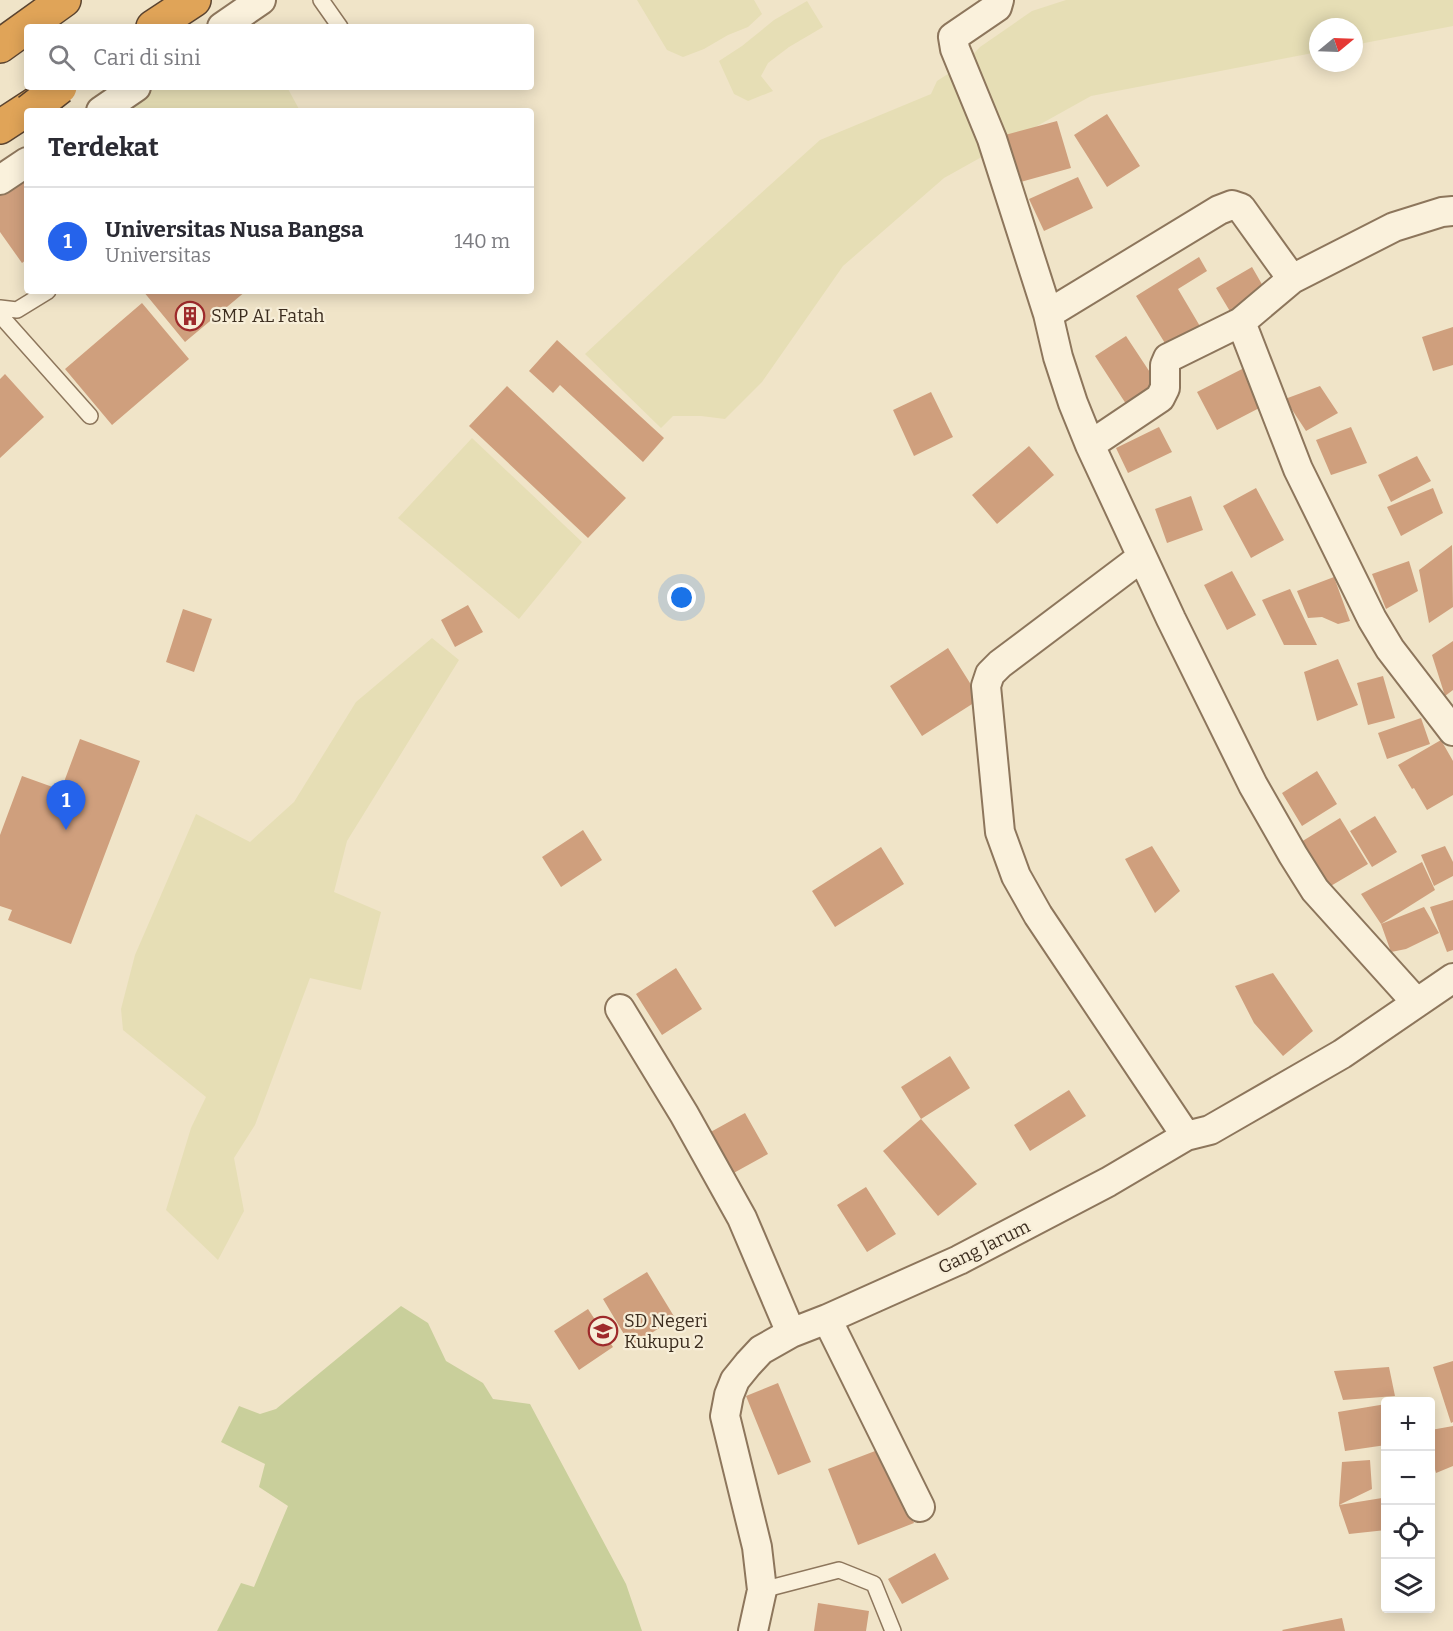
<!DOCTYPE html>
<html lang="id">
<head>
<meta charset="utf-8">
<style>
	body { margin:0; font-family:Bitter,serif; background:#f7f7f7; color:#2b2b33 }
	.controls { position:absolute; right:18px; bottom:18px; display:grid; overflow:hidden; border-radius:6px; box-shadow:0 3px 15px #0003 }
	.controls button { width:54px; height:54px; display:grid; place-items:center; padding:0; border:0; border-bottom:2px solid #e1e1e2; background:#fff; color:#2b2b33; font:30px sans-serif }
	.compass { position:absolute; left:1309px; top:18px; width:54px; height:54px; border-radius:50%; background:#fff; box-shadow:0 3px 15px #0003; rotate:71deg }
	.you { position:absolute; left:682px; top:598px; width:21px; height:21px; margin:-15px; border:4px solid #fff; border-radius:50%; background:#1a73e8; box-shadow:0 0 0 9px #1a73e833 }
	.badge { display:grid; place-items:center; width:39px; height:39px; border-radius:50%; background:#2563eb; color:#fff; font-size:20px; font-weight:700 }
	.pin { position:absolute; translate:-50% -50px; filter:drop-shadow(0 2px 3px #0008) }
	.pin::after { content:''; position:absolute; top:32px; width:21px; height:18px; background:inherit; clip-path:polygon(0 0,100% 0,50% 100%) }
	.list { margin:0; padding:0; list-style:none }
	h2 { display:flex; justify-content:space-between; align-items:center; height:78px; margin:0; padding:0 24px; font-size:26px }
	h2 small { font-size:20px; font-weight:400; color:#7c7c81 }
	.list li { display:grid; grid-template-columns:39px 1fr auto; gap:18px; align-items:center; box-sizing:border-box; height:108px; padding:0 24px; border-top:2px solid #e1e1e2 }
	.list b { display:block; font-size:22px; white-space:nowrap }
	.list p { margin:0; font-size:20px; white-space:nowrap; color:#7c7c81 }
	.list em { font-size:20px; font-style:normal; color:#7c7c81 }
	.icon { flex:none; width:33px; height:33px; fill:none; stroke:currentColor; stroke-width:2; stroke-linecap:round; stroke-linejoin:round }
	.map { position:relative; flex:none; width:1453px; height:1631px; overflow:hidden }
	.search { position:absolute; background:#fff; box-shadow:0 3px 15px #0003; left:24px; top:24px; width:510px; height:66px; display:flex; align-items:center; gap:15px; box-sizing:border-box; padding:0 21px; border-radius:6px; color:#7c7c81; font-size:22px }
	.panel { position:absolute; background:#fff; box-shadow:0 3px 15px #0003; left:24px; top:108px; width:510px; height:186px; border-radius:6px }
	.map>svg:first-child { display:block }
</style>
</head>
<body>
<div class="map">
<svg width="1453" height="1631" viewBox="0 0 1453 1631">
	<rect width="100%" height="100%" fill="#f0e4c8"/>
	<path fill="#e6deb5" d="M637 0H754L762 14 748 27 728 35 704 49 683 57 667 50Z
		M1066 0H1453V26L1354 45V27H1318V52L1091 96 944 178 843 266 762 382 725 419 701 416H673L661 428 585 354 669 276 820 140 931 94 937 81 965 63 980 47 1032 11Z
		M807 1 823 27 789 47 768 63 761 76 773 91 748 101 734 94 719 61 742 46 774 20Z
		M151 87H287L300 111H121L119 109Z
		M472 438 582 542 519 619 398 518Z
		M432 638 459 660 347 841 334 892 381 912 361 990 310 978 255 1125 234 1158 244 1211 218 1260 166 1210 191 1128 206 1097 123 1030 121 1009 135 955 196 814 250 842 294 802 356 702Z"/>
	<path fill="#c9cf9b" d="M401 1306 428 1323 446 1361 483 1383 493 1399 530 1404 626 1584 642 1631H217L241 1583 254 1587 288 1506 259 1487 265 1464 221 1442 239 1406 260 1414 276 1409Z"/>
	<path fill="#cf9f7d" d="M1107 114 1140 166 1107 187 1074 135Z
		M1057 121 1071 168 1017 183 1005 135Z
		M27 176V259L22 263 0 232V194Z
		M1078 177 1093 208 1044 231 1029 199Z
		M1199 257 1207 271 1178 289 1204 333 1171 353 1136 296Z
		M1252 267 1267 293 1231 313 1216 288Z
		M143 291H246L185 342Z
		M142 303 189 359 112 425 65 369Z
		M1453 327V365L1433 371 1422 337Z
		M1126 336 1159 386 1128 407 1095 356Z
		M557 340 664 438 643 462 560 385 553 393 529 371Z
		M1246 367 1265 405 1217 430 1197 392Z
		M5 374 44 417 0 458V379Z
		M507 386 626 498 588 538 469 426Z
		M1320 386 1338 413 1306 431 1285 399Z
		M931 392 953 437 914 456 893 410Z
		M1159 427 1172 452 1128 473 1116 448Z
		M1351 427 1367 463 1331 475 1316 440Z
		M1029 446 1054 475 997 524 972 495Z
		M1417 456 1431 481 1391 502 1378 475Z
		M1256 488 1284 540 1251 558 1223 506Z
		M1433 488 1443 513 1401 536 1387 507Z
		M1191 496 1203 530 1167 543 1155 509Z
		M1452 545 1453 607 1429 623 1419 570Z
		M1409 561 1418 591 1386 609 1372 574Z
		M1232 571 1256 615 1227 630 1204 585Z
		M1334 577 1350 621 1338 624 1322 617 1308 618 1297 591Z
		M1290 589 1317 645H1284L1262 600Z
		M468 605 483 632 455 647 441 620Z
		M183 609 212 619 194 672 166 662Z
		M1453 641V690L1445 696 1432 655Z
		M948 648 980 699 922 736 890 686Z
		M1338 659 1358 705 1317 721 1304 672Z
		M1383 676 1395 718 1368 725 1357 683Z
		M1421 718 1430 744 1387 759 1378 733Z
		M80 739 140 761 71 944 8 920 12 910 0 906V835L22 776 61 790Z
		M1441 740 1453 761V795L1427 810 1414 788 1412 789 1398 765Z
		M1317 771 1337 804 1302 826 1282 793Z
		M1375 816 1397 852 1372 867 1350 831Z
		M1340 818 1368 864 1329 887 1301 842Z
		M583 830 602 860 561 887 542 857Z
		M1152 846 1180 891 1155 913 1125 859Z
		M1445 846 1453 862V876L1434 886 1421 855Z
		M881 847 904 884 835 927 812 891Z
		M1422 862 1435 890 1381 924 1361 894Z
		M1453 900V950L1447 952 1430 907Z
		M1424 907 1439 933 1406 949 1391 952 1381 924Z
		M676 968 702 1009 662 1035 636 994Z
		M1273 973 1313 1031 1283 1056 1254 1023 1235 986Z
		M950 1056 970 1088 921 1119 901 1087Z
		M1069 1090 1086 1116 1030 1151 1014 1125Z
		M745 1113 768 1154 730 1175 707 1134Z
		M921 1119 977 1184 938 1216 883 1151Z
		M866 1187 896 1234 867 1252 837 1205Z
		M647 1272 675 1318 631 1346 603 1299Z
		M588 1309 613 1347 579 1370 554 1331Z
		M1453 1361V1422L1451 1423 1433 1367Z
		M1389 1367 1395 1396 1343 1400 1334 1371Z
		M778 1383 811 1462 778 1475 746 1396Z
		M1386 1404V1445L1345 1451 1338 1412Z
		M1453 1426V1466L1436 1473 1431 1454V1430Z
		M883 1448 914 1523 858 1545 828 1469Z
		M1370 1460 1372 1489 1339 1505 1342 1462Z
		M1382 1498 1386 1506V1530L1349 1534 1339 1505Z
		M935 1553 949 1579 902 1604 888 1579Z
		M818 1603 869 1611 866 1631H814Z
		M1342 1618 1345 1631H1283L1282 1630Z"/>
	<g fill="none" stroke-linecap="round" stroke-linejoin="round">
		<g stroke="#8d765c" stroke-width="18">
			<path id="lane" d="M321 0 340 27
				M0 308 17 310 48 291
				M0 315 90 416
				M762 1590 839 1570 874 1584 893 1631"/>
		</g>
		<g stroke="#8d765c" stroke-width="32">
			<path id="street" d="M999 0 997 7 953 37 955 49 992 139 1048 314 1058 357 1073 403 1090 445 1171 619 1253 785 1293 855 1315 890 1416 1002
				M222 27 261 0
				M101 111 136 87
				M0 180 27 162
				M1048 314 1219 210 1232 205 1241 208 1292 279
				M1241 322 1298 469 1372 619 1390 649 1453 731
				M1090 445 1160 398 1165 388V365L1168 358 1241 322 1292 279 1394 227 1442 212 1453 211
				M1142 557 1000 664 990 674 986 686 1000 832 1016 876 1038 915 1186 1136
				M620 1009 684 1114 742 1218 791 1333
				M827 1319 920 1507
				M753 1631 762 1590 757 1547 725 1416 729 1395 735 1380 748 1364 761 1350 791 1333 827 1319 959 1260 1108 1182 1186 1136 1210 1130 1342 1054 1453 978"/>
		</g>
		<g stroke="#5b4430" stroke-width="36">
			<path id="highway" d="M153 27 194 0
				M0 46 64 0
				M0 127 52 93"/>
		</g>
		<use href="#lane" stroke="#faf1dc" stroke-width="15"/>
		<use href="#street" stroke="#faf1dc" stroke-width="28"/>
		<use href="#highway" stroke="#e0a458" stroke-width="33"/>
		<g stroke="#5b4430" stroke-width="36" stroke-linecap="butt">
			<path id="highway-bridge" d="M29 111 60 87"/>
		</g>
		<use href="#highway-bridge" stroke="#e0a458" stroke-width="33"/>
	</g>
	<defs>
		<g id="building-ring" transform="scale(1.5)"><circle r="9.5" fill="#f7eed8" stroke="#9e2a2b" stroke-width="1.5"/><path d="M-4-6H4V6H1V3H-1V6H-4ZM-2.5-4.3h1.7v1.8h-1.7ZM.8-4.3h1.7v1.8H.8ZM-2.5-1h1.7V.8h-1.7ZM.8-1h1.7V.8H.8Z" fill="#9e2a2b"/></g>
		<g id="school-ring" transform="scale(1.5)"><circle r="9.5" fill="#f7eed8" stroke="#9e2a2b" stroke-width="1.5"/><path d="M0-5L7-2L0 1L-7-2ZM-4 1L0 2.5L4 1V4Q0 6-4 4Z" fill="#9e2a2b"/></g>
	</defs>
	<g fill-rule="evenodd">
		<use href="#building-ring" x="190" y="316"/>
		<use href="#school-ring" x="603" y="1331"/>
	</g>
	<g text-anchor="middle" stroke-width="4.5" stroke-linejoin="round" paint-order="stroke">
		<g font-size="18" fill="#3d2e20" stroke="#f7eed8" text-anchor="start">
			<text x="211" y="322">SMP AL Fatah</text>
			<text x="624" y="1327">SD Negeri<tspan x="624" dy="21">Kukupu 2</tspan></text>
		</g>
		<g font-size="18" fill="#3d2e20" stroke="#f7eed8">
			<text transform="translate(984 1247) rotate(-26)" y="6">Gang Jarum</text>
		</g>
	</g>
</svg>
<div class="controls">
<button>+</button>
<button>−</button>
<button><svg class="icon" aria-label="locate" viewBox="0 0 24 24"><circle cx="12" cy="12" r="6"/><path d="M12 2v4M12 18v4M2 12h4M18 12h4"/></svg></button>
<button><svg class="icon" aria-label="layers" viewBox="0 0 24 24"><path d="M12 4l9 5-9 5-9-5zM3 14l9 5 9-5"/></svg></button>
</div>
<svg class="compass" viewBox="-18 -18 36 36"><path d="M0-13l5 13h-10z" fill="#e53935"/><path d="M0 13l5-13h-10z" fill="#7c7c81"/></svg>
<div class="you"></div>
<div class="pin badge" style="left:66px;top:830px">1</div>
<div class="search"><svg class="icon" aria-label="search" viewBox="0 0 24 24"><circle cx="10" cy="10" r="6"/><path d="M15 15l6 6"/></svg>Cari di sini</div>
<section class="panel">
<h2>Terdekat<small></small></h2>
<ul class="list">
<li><span class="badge">1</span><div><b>Universitas Nusa Bangsa</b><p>Universitas</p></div><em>140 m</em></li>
</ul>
</section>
</div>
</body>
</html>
